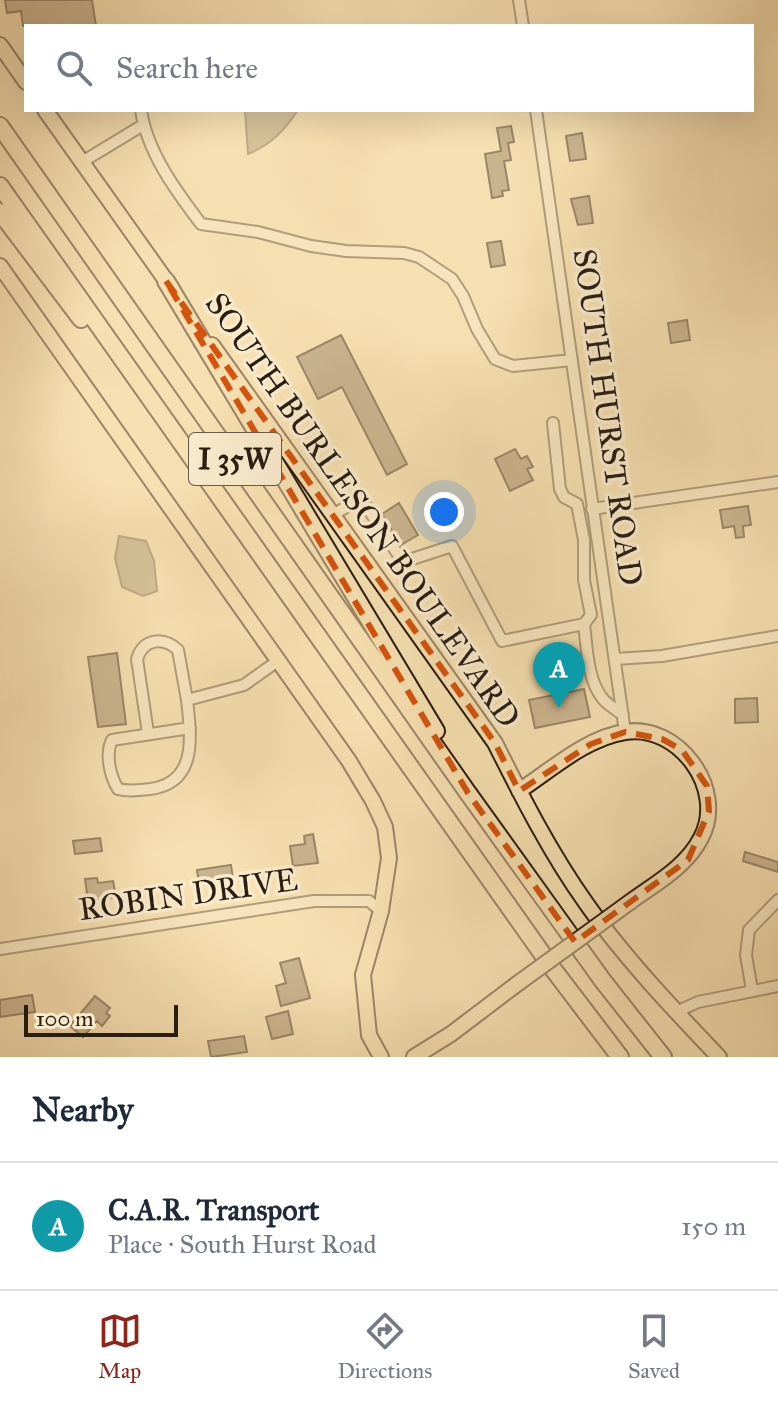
<!DOCTYPE html>
<html lang="en">
<head>
<meta charset="utf-8">
<style>
	body { margin:0; font-family:"IM FELL Great Primer",serif; background:#f6f6f7; color:#1f2937 }
	.scale { position:absolute; left:24px; bottom:20px; width:154px; box-sizing:border-box; padding-left:8px; border:4px solid #2a1d12; border-top:0; font-size:22px; line-height:28px; white-space:nowrap; color:#2a1d12; -webkit-text-stroke:6px #f8eacc; paint-order:stroke }
	.you { position:absolute; left:444px; top:512px; width:28px; height:28px; margin:-20px; border:6px solid #fff; border-radius:50%; background:#1a73e8; box-shadow:0 0 0 12px #1a73e833 }
	.badge { display:grid; place-items:center; width:52px; height:52px; border-radius:50%; background:#8f2418; color:#fff; font-size:26px; font-weight:700 }
	.pin { position:absolute; translate:-50% -66px; filter:drop-shadow(0 2px 4px #0008) }
	.pin::after { content:''; position:absolute; top:42px; width:28px; height:24px; background:inherit; clip-path:polygon(0 0,100% 0,50% 100%) }
	.list { margin:0; padding:0; list-style:none }
	h2 { display:flex; justify-content:space-between; align-items:center; height:104px; margin:0; padding:0 32px; font-size:34px }
	h2 small { font-size:26px; font-weight:400; color:#747a83 }
	.list li { display:grid; grid-template-columns:52px 1fr auto; gap:24px; align-items:center; box-sizing:border-box; height:128px; padding:0 32px; border-top:2px solid #e0e1e3 }
	.list b { display:block; font-size:30px; white-space:nowrap }
	.list p { margin:0; font-size:26px; white-space:nowrap; color:#747a83 }
	.list em { font-size:26px; font-style:normal; color:#747a83 }
	.icon { flex:none; width:44px; height:44px; fill:none; stroke:currentColor; stroke-width:2; stroke-linecap:round; stroke-linejoin:round }
	.map { position:relative; flex:none; width:778px; height:1057px; overflow:hidden }
	.search { position:absolute; background:#fff; box-shadow:0 8px 32px #0002; left:24px; right:24px; top:24px; height:88px; display:flex; align-items:center; gap:20px; box-sizing:border-box; padding:0 28px; border-radius:0px; color:#747a83; font-size:30px }
	.sheet { height:232px; background:#fff }
	nav { display:flex; justify-content:space-around; align-items:center; box-sizing:border-box; height:112px; border-top:2px solid #e0e1e3; background:#fff; font-size:22px; color:#747a83 }
	nav a { display:grid; justify-items:center; gap:4px }
	nav .on { color:#8f2418 }
	.map>svg:first-child { display:block }
</style>
</head>
<body>
<div class="map">
<svg width="778" height="1057" viewBox="0 0 778 1057">
	<rect width="100%" height="100%" fill="#f5dfb0"/>
	<filter id="stains"><feTurbulence type="fractalNoise" baseFrequency=".0025" numOctaves="4"/><feColorMatrix values="0 0 0 0 .2 0 0 0 0 .09 0 0 0 0 .02 0 0 0 .5 -.17"/></filter>
	<radialGradient id="worn" r=".72"><stop offset=".6" stop-color="#630" stop-opacity="0"/><stop offset="1" stop-color="#630" stop-opacity=".3"/></radialGradient>
	<path fill="#b09d7a" stroke="#7a6a50" stroke-width="2" d="M245 110H298C284 131 272 144 248 154Z
		M119 536 146 541 154 561 157 591 143 596 122 587 115 558Z"/>
	<path fill="#948264" stroke="#2a1d12" stroke-width="2" d="M5 0H92L96 26H23L21 11 7 13Z
		M511 126 514 142 508 143 511 160 504 161 509 190 502 191 503 196 492 198 485 154 501 151 497 128Z
		M582 133 586 159 570 161 566 136Z
		M589 196 593 223 578 225 571 199Z
		M501 241 505 265 491 267 487 243Z
		M687 320 690 340 671 343 668 323Z
		M341 335 407 464 387 475 342 387 318 399 297 357Z
		M515 449 521 459 527 456 533 467 527 469 533 480 510 491 495 459Z
		M399 503 418 535 401 545 382 514Z
		M748 506 751 525 743 526 744 537 736 538 734 526 723 528 720 510Z
		M117 653 126 724 98 727 88 657Z
		M584 689 590 717 535 728 529 700Z
		M757 698 758 722 735 723V699Z
		M313 834 318 863 293 866 290 846 305 844 304 836Z
		M100 838 102 851 75 854 73 841Z
		M745 852 778 862V872L743 861Z
		M231 865 233 879 199 884 197 870Z
		M97 878 98 883 113 881 116 897 88 901 85 879Z
		M299 958 310 998 281 1006 276 986 286 983 280 963Z
		M32 995 35 1012 0 1017V1000Z
		M95 996 110 1008 106 1013 110 1016 102 1026 97 1021 83 1037 70 1026Z
		M288 1011 293 1034 272 1039 266 1017Z
		M244 1036 247 1052 211 1057 208 1041Z"/>
	<g fill="none" stroke-linecap="round" stroke-linejoin="round">
		<g stroke="#5d4e3a" stroke-width="14">
			<path id="minor" d="M519 0 523 26
				M141 110C147 152 176 191 201 224L258 232 311 246 346 251 404 253 419 257 452 279 463 296 477 329 495 359 513 366 572 360
				M536 110 625 732
				M82 162 143 125
				M553 423 560 489 564 497 577 504 584 540V580L591 615 584 624C587 647 587 680 603 699 608 705 617 710 623 715
				M592 509 778 482
				M333 515 361 498 403 562 452 546 502 641 584 624
				M615 659 662 656 778 636
				M190 728 112 740C105 754 110 776 118 789 129 792 139 790 150 789 198 783 191 736 187 700L244 685 279 660
				M148 733 137 659C143 639 163 636 178 650L187 700
				M0 949 314 901H369L381 911
				M752 990 746 955 749 930 778 900
				M676 1012 698 1002 778 986"/>
		</g>
		<g stroke="#2a1d12" stroke-width="18">
			<path id="major" d="M0 45 26 82
				M45 110 172 289
				M0 266 349 761 373 801 385 827 389 858 381 911 363 975 369 1035 381 1057
				M212 345 495 743C522 797 551 854 586 903 623 956 674 1010 719 1057
				M519 791C551 770 586 738 625 732 678 723 727 789 701 838 686 867 656 883 630 902
				M414 1057 451 1034 517 984"/>
		</g>
		<g stroke="#2a1d12" stroke-width="20">
			<path id="highway" d="M0 126 468 793 603 981 663 1057
				M0 186 553 969 620 1057
				M0 212 81 319
				M166 281 436 731"/>
		</g>
		<use href="#minor" stroke="#f8eacc" stroke-width="10"/>
		<use href="#major" stroke="#f5dfb0" stroke-width="14"/>
		<use href="#highway" stroke="#f5dfb0" stroke-width="16"/>
		<g stroke="#2a1d12" stroke-width="18" stroke-linecap="butt">
			<path id="major-bridge" d="M517 984 630 902"/>
		</g>
		<use href="#major-bridge" stroke="#f5dfb0" stroke-width="14"/>
	</g>
	<path d="M0 0H778V1057H0ZM166 281 495 743 519 791 591 744 625 732 662 739 682 750 707 786 709 811 688 860 575 942 468 793Z" fill="#f5dfb0" fill-opacity=".55" fill-rule="evenodd"/>
	<path fill="none" stroke="#d5530d" stroke-width="6" stroke-dasharray="16 10" stroke-linejoin="round" d="M166 281 495 743 519 791 591 744 625 732 662 739 682 750 707 786 709 811 688 860 575 942 468 793Z"/>
	<g text-anchor="middle" stroke-width="7" stroke-linejoin="round" paint-order="stroke">
		<rect fill="#f8eacc" stroke="#685a4a" stroke-width="2" x="189" y="433" width="92" height="52" rx="6"/>
		<g font-size="30" font-weight="bold" fill="#2a1d12">
			<text x="235" y="469">I 35W</text>
		</g>
		<g font-size="32" fill="#2a1d12" stroke="#f8eacc">
			<text transform="translate(608 417) rotate(82)" y="11">SOUTH HURST ROAD</text>
			<text transform="translate(363 510) rotate(55)" y="11">SOUTH BURLESON BOULEVARD</text>
			<text transform="translate(188 894) rotate(-8)" y="11">ROBIN DRIVE</text>
		</g>
	</g>
	<rect width="100%" height="100%" filter="url(#stains)"/>
	<rect width="100%" height="100%" fill="url(#worn)"/>
</svg>
<div class="scale">100 m</div>
<div class="you"></div>
<div class="pin badge" style="left:559px;top:708px;background:#0f9aa8">A</div>
<div class="search"><svg class="icon" aria-label="search" viewBox="0 0 24 24"><circle cx="10" cy="10" r="6"/><path d="M15 15l6 6"/></svg>Search here</div>
</div>
<section class="sheet">
<h2>Nearby<small></small></h2>
<ul class="list">
<li><span class="badge" style="background:#0f9aa8">A</span><div><b>C.A.R. Transport</b><p>Place · South Hurst Road</p></div><em>150 m</em></li>
</ul>
</section>
<nav>
<a class="on"><svg class="icon" aria-label="map" viewBox="0 0 24 24"><path d="M3 6l6-2 6 2 6-2v14l-6 2-6-2-6 2zM9 4v14M15 6v14"/></svg>Map</a>
<a><svg class="icon" aria-label="directions" viewBox="0 0 24 24"><path d="M12 3l9 9-9 9-9-9zM9 14v-3h6M13 9l2 2-2 2"/></svg>Directions</a>
<a><svg class="icon" aria-label="saved" viewBox="0 0 24 24"><path d="M7 4h10v16l-5-4-5 4z"/></svg>Saved</a>
</nav>
</body>
</html>
